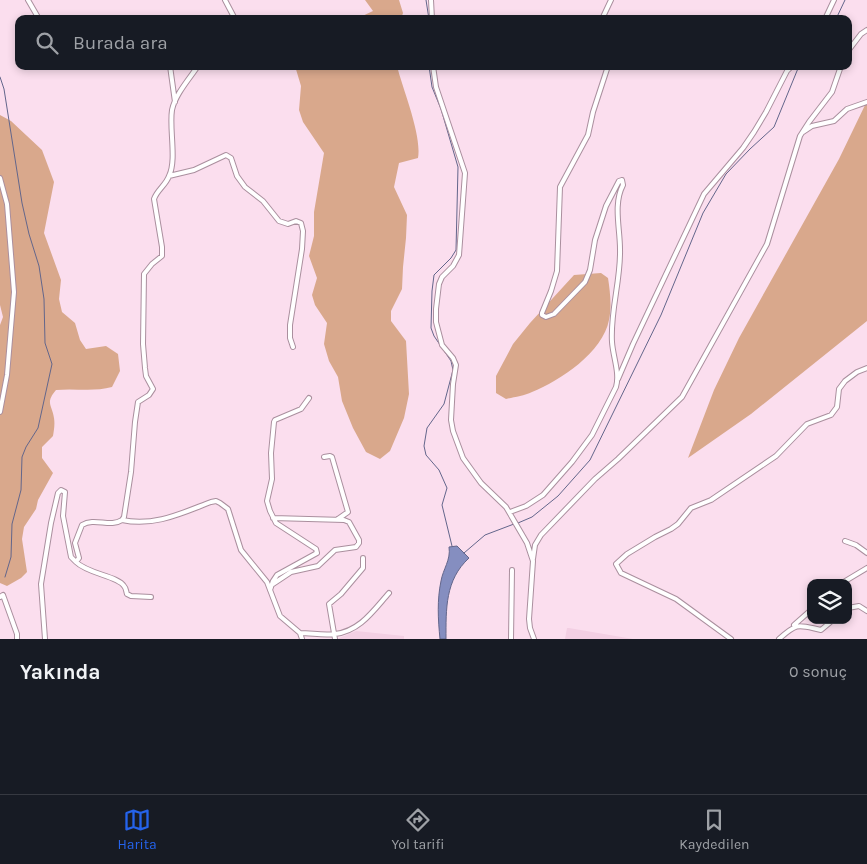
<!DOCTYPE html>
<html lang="tr">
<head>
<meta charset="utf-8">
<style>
	body { margin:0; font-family:Karla,sans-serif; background:#20242c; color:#f1f3f6 }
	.controls { position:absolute; right:15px; bottom:15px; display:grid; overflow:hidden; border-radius:10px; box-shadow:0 2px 8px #0003 }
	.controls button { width:45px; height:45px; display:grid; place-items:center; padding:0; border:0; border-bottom:1px solid #363941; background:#171b24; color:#f1f3f6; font:25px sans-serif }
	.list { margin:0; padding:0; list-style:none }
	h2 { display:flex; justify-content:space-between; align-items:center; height:65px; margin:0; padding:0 20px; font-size:21px }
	h2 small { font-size:16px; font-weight:400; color:#9ea1a6 }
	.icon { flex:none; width:28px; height:28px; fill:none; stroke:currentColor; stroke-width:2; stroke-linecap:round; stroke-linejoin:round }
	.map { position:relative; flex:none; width:867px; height:639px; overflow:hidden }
	.search { position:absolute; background:#171b24; box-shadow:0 2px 8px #0003; left:15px; right:15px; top:15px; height:55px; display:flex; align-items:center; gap:12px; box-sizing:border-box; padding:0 18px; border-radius:10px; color:#9ea1a6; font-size:19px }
	.sheet { height:155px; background:#171b24 }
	nav { display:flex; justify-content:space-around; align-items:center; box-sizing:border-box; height:70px; border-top:1px solid #363941; background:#171b24; font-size:14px; color:#9ea1a6 }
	nav a { display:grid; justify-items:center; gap:2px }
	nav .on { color:#2563eb }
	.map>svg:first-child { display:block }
</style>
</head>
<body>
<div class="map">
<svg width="867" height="639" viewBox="0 0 867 639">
	<rect width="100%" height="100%" fill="#fbdeee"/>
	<path fill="#f3cfe3" d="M567 628H569L633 639H565Z
		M356 631 404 636V639H337Z"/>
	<path fill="#d9a88c" d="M365 0H399L403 13 401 19H356L373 11Z
		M295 66H397C403 90 422 135 418 158L399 163 394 187 407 215 406 238 403 267 402 289 391 311V321L406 341 409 394 404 418 390 451 380 459 366 452 353 428 342 401 338 377 329 361 324 344 327 323 315 305 312 295 317 278 309 256 314 236V212L324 153 303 122 299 110 301 86Z
		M867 101V321L751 414 688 458 714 390 739 338 839 159Z
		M0 115 11 121 42 150 54 182 44 233 61 280 59 299 62 312 75 323 80 340 86 349 106 346 118 354 120 371 112 387C94 392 74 388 56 390 45 403 52 405 54 418 55 424 54 430 53 436L42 447V458L53 473 38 500 36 509 24 527 22 539 27 572 21 578 7 586 0 583V325L3 317 0 305Z
		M601 273 608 278C610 291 612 307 609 320 603 352 560 381 532 392 524 396 514 397 506 399L496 393V376L513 344 530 323 574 275Z"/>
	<path fill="#858ec0" stroke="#63668b" d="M457 546 469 558C445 580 446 609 446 639H440C438 619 437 600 441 581 443 569 451 560 449 547Z"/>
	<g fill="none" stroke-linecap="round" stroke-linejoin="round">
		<path stroke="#63668b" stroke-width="1" d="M426 0 429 19
			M836 19 845 0
			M429 66 432 87 441 109 458 167 456 250 451 258 434 275 432 291 431 328 434 336 451 361 453 370 444 404 427 428 424 446 426 455 439 470 447 488 442 505 452 546
			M0 77 4 89 22 203 29 234 39 266 44 299 45 343 52 364 38 428 26 447 22 457 21 490 12 524 11 557 5 577
			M518 523 532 517 558 496 590 460 661 315 703 213 726 174 750 149 774 127 799 66
			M464 553 485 535 514 524"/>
		<g stroke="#aa8f9e" stroke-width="6">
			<path id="minor" d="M28 0 39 19
				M225 0 235 19
				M431 0 432 19
				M602 19 611 0
				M825 19 834 0
				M848 51 861 34 867 30
				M170 66 175 102
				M433 66 436 87 465 173 459 255 453 266 442 277 439 284 436 309V322L442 345 453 358 456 365 453 384 451 420 453 431 463 458 481 483 506 507 527 543 533 561 529 619 530 628 534 639
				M803 132 812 126 834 121 847 109 867 102
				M169 176 194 170 226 155 231 158 237 176 245 187 263 201 279 221 288 224 296 221 301 223 303 231 302 249 290 325V338L293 347
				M0 178 7 204 14 292 7 375 0 412
				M618 379 633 344 704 194 743 148 754 132 766 112 787 71 792 66
				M324 457 330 456 332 457 348 512 338 519
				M510 512 526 506 543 495 572 462 592 435 616 387C620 373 613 357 612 342 610 311 621 280 620 249 620 228 613 204 623 185L622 180 619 181 606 206 595 240 590 270 585 282 554 314 546 317 542 315V313L551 291 557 271 560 187 588 135 593 112 608 66
				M273 518 344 520 349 522 359 540V543L356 547 335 550 318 566 291 572 273 584
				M122 520C154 527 182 513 211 502L216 501 220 503 228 509 241 550 267 582 280 616 300 633
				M845 541 856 545 867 553
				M533 559 535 545 541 535 595 479 618 459 682 397 767 244 800 136 809 122 832 92 841 66
				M76 562C88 574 118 576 124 586 126 588 126 591 127 594L131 596 151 597
				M842 583 867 568
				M270 590 273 581 277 575 317 553 316 549 276 523 270 511 267 501 272 479 271 453 274 422 275 420 301 409 309 398
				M0 597 3 595 17 634V639
				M848 608 859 606 867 611
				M794 625 811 610
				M45 639 41 584 51 523 58 493 61 490 65 492 63 516 71 557 76 562 79 558 75 543 82 525C95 517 110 528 122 520L124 517 131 472 135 422 138 402 149 395 153 389 146 376 145 368 143 344 144 274 152 264 162 256V247L154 199C157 190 166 185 169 176 177 160 169 129 172 110 175 95 189 79 198 66
				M302 639 300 633C312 633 324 636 335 634 360 631 373 611 389 593
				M335 639 329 604 341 594 363 568V558
				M511 639 512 570
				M731 639 676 599 621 573 616 564 627 554 655 537 671 529 678 524 691 508 711 500 776 456 807 424 831 415 837 407 839 389 845 381 857 372 867 368
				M779 639C798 622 798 625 821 630L833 620"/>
		</g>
		<use href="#minor" stroke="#fff" stroke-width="4"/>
	</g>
</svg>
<div class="controls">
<button><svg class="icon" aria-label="layers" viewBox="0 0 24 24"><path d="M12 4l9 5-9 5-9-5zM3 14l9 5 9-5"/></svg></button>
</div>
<div class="search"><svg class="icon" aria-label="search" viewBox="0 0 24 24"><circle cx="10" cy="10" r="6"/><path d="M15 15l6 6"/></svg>Burada ara</div>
</div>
<section class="sheet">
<h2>Yakında<small>0 sonuç</small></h2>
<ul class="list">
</ul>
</section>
<nav>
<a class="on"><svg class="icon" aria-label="map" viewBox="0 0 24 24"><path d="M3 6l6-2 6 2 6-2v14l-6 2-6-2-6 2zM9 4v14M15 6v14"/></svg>Harita</a>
<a><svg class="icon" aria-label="directions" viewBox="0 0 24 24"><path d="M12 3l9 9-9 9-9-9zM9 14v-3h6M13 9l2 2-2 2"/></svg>Yol tarifi</a>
<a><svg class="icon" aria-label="saved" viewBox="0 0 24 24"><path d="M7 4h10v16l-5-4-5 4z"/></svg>Kaydedilen</a>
</nav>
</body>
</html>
